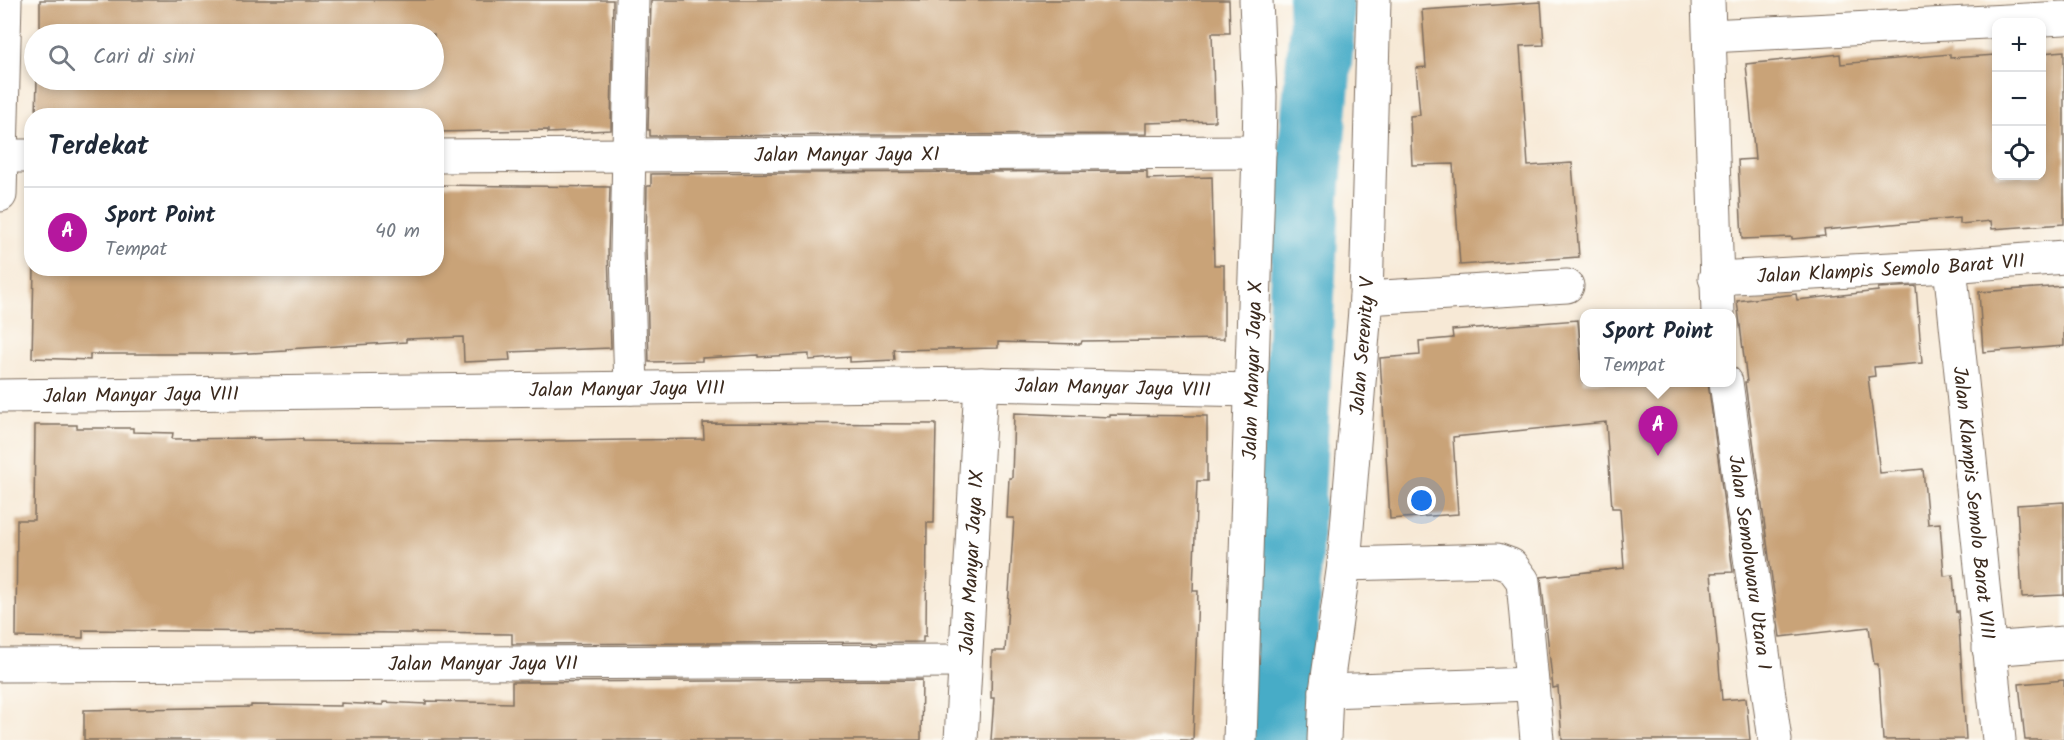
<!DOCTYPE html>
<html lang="id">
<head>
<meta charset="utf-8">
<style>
	body { margin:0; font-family:Kalam,sans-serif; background:#f6f6f7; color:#1f2937 }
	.controls { position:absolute; right:18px; top:18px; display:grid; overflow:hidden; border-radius:12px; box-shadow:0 3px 9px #0003 }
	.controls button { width:54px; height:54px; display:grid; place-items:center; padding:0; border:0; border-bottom:2px solid #e0e1e3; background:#fff; color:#1f2937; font:30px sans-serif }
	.you { position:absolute; left:1422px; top:501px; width:21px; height:21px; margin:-15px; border:4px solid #fff; border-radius:50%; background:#1a73e8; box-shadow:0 0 0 9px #1a73e833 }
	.badge { display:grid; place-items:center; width:39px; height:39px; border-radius:50%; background:#b5179e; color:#fff; font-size:20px; font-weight:700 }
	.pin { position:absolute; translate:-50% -50px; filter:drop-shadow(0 2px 3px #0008) }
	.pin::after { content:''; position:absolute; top:32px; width:21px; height:18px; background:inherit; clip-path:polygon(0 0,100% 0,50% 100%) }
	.popup { position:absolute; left:1580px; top:309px; width:156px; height:78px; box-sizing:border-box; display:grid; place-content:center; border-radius:12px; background:#fff; filter:drop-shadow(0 2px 4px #0005); font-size:20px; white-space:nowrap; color:#747a83 }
	.popup b { font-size:22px; color:#1f2937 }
	.popup::after { content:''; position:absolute; left:50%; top:100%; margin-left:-12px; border:12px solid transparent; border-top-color:#fff }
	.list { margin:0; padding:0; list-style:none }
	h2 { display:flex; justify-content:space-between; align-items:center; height:78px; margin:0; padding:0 24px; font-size:26px }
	h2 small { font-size:20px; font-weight:400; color:#747a83 }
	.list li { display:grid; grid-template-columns:39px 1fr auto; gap:18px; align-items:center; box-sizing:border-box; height:90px; padding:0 24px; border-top:2px solid #e0e1e3 }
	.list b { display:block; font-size:22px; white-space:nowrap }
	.list p { margin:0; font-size:20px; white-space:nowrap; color:#747a83 }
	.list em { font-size:20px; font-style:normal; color:#747a83 }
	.icon { flex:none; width:33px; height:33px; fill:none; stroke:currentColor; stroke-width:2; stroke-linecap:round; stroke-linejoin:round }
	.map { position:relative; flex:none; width:2064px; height:740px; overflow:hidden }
	.search { position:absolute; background:#fff; box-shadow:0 3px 9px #0003; left:24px; top:24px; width:420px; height:66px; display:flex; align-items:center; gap:15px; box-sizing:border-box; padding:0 21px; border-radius:33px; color:#747a83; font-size:22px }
	.panel { position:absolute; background:#fff; box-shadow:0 3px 9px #0003; left:24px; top:108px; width:420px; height:168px; border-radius:24px }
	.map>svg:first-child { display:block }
</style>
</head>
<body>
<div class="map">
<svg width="2064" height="740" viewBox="0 0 2064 740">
	<rect width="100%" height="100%" fill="#fdfcf7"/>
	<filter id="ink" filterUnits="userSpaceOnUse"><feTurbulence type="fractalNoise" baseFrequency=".0167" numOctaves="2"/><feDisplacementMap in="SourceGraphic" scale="12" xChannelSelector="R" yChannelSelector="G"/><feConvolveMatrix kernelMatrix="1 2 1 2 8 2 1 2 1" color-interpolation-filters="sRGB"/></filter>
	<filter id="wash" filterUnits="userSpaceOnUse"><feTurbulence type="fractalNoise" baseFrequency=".008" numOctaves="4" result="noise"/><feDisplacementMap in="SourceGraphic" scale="24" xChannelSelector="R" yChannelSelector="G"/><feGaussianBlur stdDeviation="1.35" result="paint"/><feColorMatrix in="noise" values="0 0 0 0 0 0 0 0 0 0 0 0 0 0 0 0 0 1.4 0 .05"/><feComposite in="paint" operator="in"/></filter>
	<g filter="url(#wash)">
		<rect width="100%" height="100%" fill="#f7e9d6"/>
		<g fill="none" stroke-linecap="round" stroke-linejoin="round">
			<path stroke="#47acc7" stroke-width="66" d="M1280 740 1307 194 1322 28 1321 0"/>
		</g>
		<g id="blocks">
			<path fill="#c9a378" d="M40 0H613L611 130 548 133V130L436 132V116L36 114 37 80H434V34H40Z
				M651 0H1229L1230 33H1212L1215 121 1146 123V134L650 136V130H648Z
				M1541 2 1544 45 1520 46 1528 166 1572 163 1579 257 1460 265 1453 164 1412 165 1410 116 1420 115 1416 68 1426 67 1422 10Z
				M2064 51V224L1992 229 1991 221 1960 224V218L1824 230 1825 236 1792 239V237L1742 239 1738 160 1755 159 1746 64 1840 54 1841 64 1950 54V58L1996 55V176H2042V53Z
				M1147 171V179L1212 177 1214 265H1224V339L1082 341 1081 344 998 342V348L894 350 895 360 850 362V357L809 360V354L758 357V355L702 358V361L649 362 646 250 647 186H651V174Z
				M436 185 610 187 608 250 611 348 509 352 510 360 464 362 463 337 406 339V342L286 349V351L232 354H90V360L32 358 34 268H182V271L436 268Z
				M1916 286 1922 363 1874 367 1875 376 1868 377 1880 473 1923 469 1928 524 1940 523 1944 576 1953 575 1956 612 1958 611 1966 739 1883 740 1878 664H1874L1869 627 1780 637 1745 382H1747L1737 301 1796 294 1797 300 1878 291V288Z
				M2064 286V346L1983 352 1979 292Z
				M1578 320 1583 382H1708L1733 572 1711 573 1722 700 1746 698 1750 740H1562L1558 687 1553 688 1541 577 1624 568 1620 508H1612L1606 422 1453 437 1458 514 1390 519 1380 358 1420 355 1419 341 1453 338 1452 330Z
				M1014 413 1110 417V415L1207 416V481H1197L1193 591H1198L1193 740H991L994 698H991L992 651H1005L1014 518H1007L1009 478H1012Z
				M703 423 936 424 934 523H927L926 636H923V642L512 644V634L83 630V638L16 637 17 520H34L35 425H77V428H133V432L173 433 172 439 260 438V440L303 439V441L487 442 704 439Z
				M2064 502V595L2022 597 2017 505Z
				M922 680 921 740H84V710L251 707V705L341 706V703L383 705V702L426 704V701L512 703V682Z
				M2064 680V740H2025L2019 684Z"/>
		</g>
	</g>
	<g filter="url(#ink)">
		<use href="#blocks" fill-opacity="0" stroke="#7d6d5e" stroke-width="1.5"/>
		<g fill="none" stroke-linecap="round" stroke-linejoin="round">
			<g stroke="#7d6d5e" stroke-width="35">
				<g id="minor">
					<path d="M1708 0 1718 314"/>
					<path d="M1710 36 2064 18"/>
					<path d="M1 156H32"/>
					<path id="s1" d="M436 156 1259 152"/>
					<path d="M0 195 5 0"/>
					<path id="s2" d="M1950 266 1999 740"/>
					<path id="s3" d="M1715 278 1950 266 2064 257"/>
					<path d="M1366 298 1567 286"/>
					<path id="s4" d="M1726 382 1775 740"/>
					<path d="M631 388 627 250 632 0"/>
					<path id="s5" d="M0 396 981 384 1252 390"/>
					<path d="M1344 564 1497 560 1511 565 1523 581 1537 740"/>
					<path d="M1989 649 2064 643"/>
					<path id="s6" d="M0 665 965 661"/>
					<path d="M1326 691 1532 684"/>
					<path id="s7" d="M961 740 981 384"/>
					<path id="s8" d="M1240 740 1259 152 1260 96 1256 0"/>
					<path id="s9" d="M1324 740 1326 691 1344 564 1366 298 1374 0"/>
				</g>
			</g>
			<use href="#minor" stroke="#fff" stroke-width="33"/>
		</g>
	</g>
	<g text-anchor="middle" stroke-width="4.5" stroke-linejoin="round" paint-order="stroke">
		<g font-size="20" fill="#3b2a1e" stroke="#fdfcf7">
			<text dy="7" stroke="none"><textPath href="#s1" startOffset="411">Jalan Manyar Jaya XI</textPath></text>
			<text dy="7" stroke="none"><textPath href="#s3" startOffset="176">Jalan Klampis Semolo Barat VII</textPath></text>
			<text dy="7" stroke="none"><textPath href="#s9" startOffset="396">Jalan Serenity V</textPath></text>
			<text dy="7" stroke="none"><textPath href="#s8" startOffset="370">Jalan Manyar Jaya X</textPath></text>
			<text dy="7" stroke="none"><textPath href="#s5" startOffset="1113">Jalan Manyar Jaya VIII</textPath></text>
			<text dy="7" stroke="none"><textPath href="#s5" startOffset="627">Jalan Manyar Jaya VIII</textPath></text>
			<text dy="7" stroke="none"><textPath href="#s5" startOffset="141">Jalan Manyar Jaya VIII</textPath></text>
			<text dy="7" stroke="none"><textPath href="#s2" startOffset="238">Jalan Klampis Semolo Barat VIII</textPath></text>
			<text dy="7" stroke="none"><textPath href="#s4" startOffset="182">Jalan Semolowaru Utara I</textPath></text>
			<text dy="7" stroke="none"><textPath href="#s7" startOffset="178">Jalan Manyar Jaya IX</textPath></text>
			<text dy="7" stroke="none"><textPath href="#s6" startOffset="483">Jalan Manyar Jaya VII</textPath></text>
		</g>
	</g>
</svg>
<div class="controls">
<button>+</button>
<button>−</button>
<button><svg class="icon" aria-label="locate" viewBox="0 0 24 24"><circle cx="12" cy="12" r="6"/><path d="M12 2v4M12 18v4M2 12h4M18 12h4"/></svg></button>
</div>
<div class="you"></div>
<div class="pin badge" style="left:1658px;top:456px">A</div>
<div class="popup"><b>Sport Point</b>Tempat</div>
<div class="search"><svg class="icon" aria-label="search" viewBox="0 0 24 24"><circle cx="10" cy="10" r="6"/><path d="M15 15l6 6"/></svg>Cari di sini</div>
<section class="panel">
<h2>Terdekat<small></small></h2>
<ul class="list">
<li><span class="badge">A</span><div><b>Sport Point</b><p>Tempat</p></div><em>40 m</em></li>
</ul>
</section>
</div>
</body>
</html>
